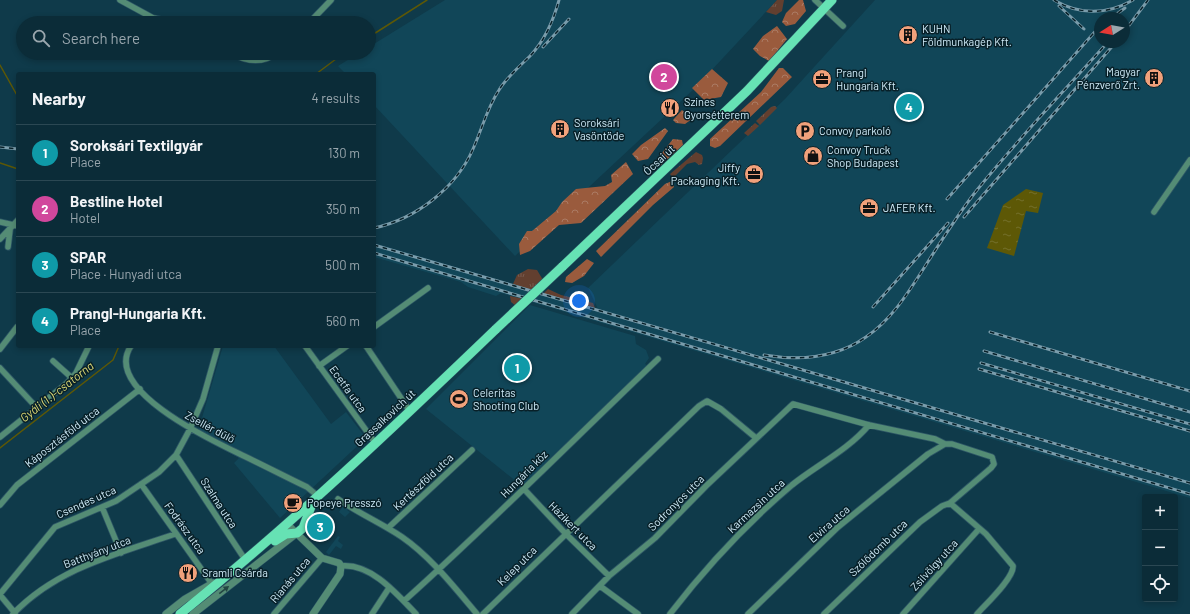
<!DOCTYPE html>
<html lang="en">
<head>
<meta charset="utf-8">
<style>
	body { margin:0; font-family:Barlow,sans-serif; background:#143440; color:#f1f3f6 }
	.controls { position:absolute; right:12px; bottom:12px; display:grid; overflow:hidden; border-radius:4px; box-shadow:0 2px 6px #0003 }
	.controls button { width:36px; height:36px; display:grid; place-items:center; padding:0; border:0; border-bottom:1px solid #2b4853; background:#0b2c38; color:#f1f3f6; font:20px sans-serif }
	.compass { position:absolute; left:1094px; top:12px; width:36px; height:36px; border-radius:50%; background:#0b2c38; box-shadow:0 2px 6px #0003; rotate:259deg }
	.you { position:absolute; left:579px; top:301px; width:14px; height:14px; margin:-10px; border:3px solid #fff; border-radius:50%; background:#1a73e8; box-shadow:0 0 0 6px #1a73e833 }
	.badge { display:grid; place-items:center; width:26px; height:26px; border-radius:50%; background:#f1a17b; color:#fff; font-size:13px; font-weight:700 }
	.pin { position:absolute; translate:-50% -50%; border:2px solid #fff; box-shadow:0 1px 4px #0006 }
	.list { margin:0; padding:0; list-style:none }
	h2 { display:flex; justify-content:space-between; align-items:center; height:52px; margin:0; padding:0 16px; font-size:17px }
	h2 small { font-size:13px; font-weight:400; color:#9aa7ae }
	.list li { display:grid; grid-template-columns:26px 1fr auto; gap:12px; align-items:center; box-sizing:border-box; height:56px; padding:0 16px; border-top:1px solid #2b4853 }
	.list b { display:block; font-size:15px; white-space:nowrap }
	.list p { margin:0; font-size:13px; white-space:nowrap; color:#9aa7ae }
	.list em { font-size:13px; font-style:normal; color:#9aa7ae }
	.icon { flex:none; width:22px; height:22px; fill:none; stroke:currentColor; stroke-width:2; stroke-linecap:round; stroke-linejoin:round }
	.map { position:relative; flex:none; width:1190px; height:614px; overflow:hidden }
	.search { position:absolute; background:#0b2c38; box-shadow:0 2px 6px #0003; left:16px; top:16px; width:360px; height:44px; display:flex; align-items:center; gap:10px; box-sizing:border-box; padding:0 14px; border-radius:22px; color:#9aa7ae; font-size:15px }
	.panel { position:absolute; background:#0b2c38; box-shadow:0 2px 6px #0003; left:16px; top:72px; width:360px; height:276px; border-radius:4px }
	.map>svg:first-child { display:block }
</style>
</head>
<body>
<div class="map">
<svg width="1190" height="614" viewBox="0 0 1190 614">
	<defs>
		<pattern id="grass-tufts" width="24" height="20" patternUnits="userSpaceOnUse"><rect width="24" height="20" fill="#623f2f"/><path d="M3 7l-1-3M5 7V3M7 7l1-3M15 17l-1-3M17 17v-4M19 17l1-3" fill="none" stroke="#775b4e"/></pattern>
		<pattern id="forest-crowns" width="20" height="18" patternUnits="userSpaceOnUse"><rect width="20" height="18" fill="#9a5b3d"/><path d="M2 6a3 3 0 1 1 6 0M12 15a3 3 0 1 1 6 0" fill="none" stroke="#ab7b64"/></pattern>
		<pattern id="water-ripples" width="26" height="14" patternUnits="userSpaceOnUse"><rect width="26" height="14" fill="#5d5806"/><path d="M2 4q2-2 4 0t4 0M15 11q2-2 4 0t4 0" fill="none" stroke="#73702b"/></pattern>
	</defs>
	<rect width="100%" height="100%" fill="#0f3a4a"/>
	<path fill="#114658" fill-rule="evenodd" d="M445 0H777L694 89 515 256 374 105V74H346L338 66 359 53H369V47Z
		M875 0H1190V498L501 293 496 296 468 287 461 282 374 257V243L598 309 588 288 785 99ZM1100 18H1124V42H1100Z
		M530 305 635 336 636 344 646 350 649 358 645 364 648 366 641 373 522 486 426 409Z
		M223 346H274L331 424 346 412 366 438 280 518 234 463 239 458 197 435Z
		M344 505 348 508 347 510 350 512 345 517 339 512Z
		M338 536 340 537 338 541 343 545 341 549 336 546 329 555 326 552Z"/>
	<path fill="url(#grass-tufts)" d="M777 0H784L782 11 776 15 766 12Z
		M775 106 777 108 760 125 756 121 771 107Z
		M755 123 759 126 748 136 744 133Z
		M696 152 702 155 703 158 702 164 699 165 695 162 687 164 673 178 670 174Z
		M528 269 537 270 543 280 532 290 513 284 517 275Z
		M548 289 561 295 593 303 595 308 543 294Z
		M510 296 524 299 516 306 511 302Z"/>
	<path fill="url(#forest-crowns)" d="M799 0H803L806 11 795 24 786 26 782 22 786 13Z
		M777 26 787 39 769 61 760 56 753 49 763 36Z
		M779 68H783L792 77 720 146 715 148 710 146V139L761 92Z
		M712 69 728 83 721 97 704 100 692 88Z
		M682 110 692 119 685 124 676 123 673 120Z
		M665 128 668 131 648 159 638 161 632 154 641 145Z
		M673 139 682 140 683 145 661 165 653 169 650 168Z
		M626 162 633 174 581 223 559 225 530 251 520 255 519 244 527 231H532L556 211 562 202 576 189 605 186 612 182 611 175Z
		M672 181 674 187 653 205 601 257 596 251 665 184Z
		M587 259 594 263 584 276 572 283 565 282 566 277Z"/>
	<path fill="url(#water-ripples)" d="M1026 189 1043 193 1038 213 1026 211 1014 256 987 248 1003 205Z"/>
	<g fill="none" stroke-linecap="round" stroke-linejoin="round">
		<path stroke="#5d5806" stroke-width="1.5" d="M369 37 427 0
			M0 65 18 97
			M316 74 344 53
			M0 163 18 169
			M0 448 113 360 119 346"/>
		<g stroke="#2e5766" stroke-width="7">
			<path id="minor" d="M120 0 153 18 178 23
				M815 0 843 26
				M309 23 331 0
				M231 53C247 62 262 64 277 53
				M1154 212 1190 160
				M0 222 18 226
				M0 239 18 220
				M8 247 10 230
				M374 327 428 288
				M131 346C101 390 215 442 244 456 265 466 286 477 307 487L319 497
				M305 346 376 444
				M366 346 407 407
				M0 349 17 327
				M53 361 72 378
				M319 366 347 346
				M0 368 37 408
				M0 437 66 384 76 373 89 346
				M176 455 246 561
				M141 484 212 584
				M524 489 565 533 609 576
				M338 499C358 513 381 523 402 537 431 557 454 587 477 614
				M950 503 986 534 1013 566C1014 578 986 604 977 614
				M0 505 17 485 140 389
				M102 507 121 553
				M388 528 472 450
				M341 566C371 563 397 594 416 614
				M600 586 638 614
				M0 594 55 527 116 501 159 472 176 455 190 429 203 399 218 346
				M0 595 15 613
				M404 601C491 523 573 440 658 359
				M13 614C57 568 117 554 175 534
				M274 614 322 558
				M372 614 389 588
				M483 614 699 406 707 401 721 409 756 438
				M572 614 609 576 655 538 706 486 793 404 869 425 935 439 945 444
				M670 614C706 567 747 523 792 485 817 465 848 450 869 425
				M748 614 838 527 928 454 945 444H952L992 457 994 464 991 468 950 503 942 506 920 522 824 614
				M903 614 979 529"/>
		</g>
		<g stroke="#2e5766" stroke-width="8">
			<path id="tertiary" d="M288 523 289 526 322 558 339 563 341 566 340 574 313 614
				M166 614 185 599 213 583
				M193 614 297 533"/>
		</g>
		<g stroke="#2e5766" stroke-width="10">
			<path id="primary" d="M562 267 747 91 832 0
				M275 541 286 534 297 533 303 528 312 504
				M180 614C292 524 393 428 496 329"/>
		</g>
		<use href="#minor" stroke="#548c75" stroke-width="5.5"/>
		<use href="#tertiary" stroke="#548c75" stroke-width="7"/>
		<use href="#primary" stroke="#66e2b4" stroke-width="9"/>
		<g stroke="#7a9cab" stroke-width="3">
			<path id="rail" d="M1054 0C1078 15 1108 15 1133 0
				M1059 6 1084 29
				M1111 18 1125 8
				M1124 32 1148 0
				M543 47 569 19
				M0 147 18 149
				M947 199 1100 26
				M964 217 1116 42
				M374 228C416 219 456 188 473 149 482 129 487 108 499 90 507 77 519 67 530 56 545 40 553 22 559 0
				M374 245 1190 483
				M374 253 1190 494
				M873 307 948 223
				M990 332 1190 391
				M984 351 1190 412
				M764 355C800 361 836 358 866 337 892 319 908 293 924 268 941 241 958 214 977 190 1018 139 1064 91 1108 42
				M981 363 1190 424
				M979 369 1190 431"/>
		</g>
		<use href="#rail" stroke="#082028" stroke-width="1.5" stroke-dasharray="4.5" stroke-linecap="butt"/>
		<g stroke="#2e5766" stroke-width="10" stroke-linecap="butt">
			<path id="primary-bridge" d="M496 329 562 267"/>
		</g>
		<use href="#primary-bridge" stroke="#66e2b4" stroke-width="9"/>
	</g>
	<defs><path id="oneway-solid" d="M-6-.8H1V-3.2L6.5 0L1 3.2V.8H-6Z"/></defs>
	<use fill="#234643" href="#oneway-solid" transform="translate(224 590) rotate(-38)"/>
	<defs>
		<g id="building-disc" transform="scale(1)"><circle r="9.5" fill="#f1a17b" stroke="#082028"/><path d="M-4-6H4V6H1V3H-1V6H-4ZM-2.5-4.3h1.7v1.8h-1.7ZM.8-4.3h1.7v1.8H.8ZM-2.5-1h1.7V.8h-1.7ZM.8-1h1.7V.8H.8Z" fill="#111"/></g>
		<g id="office-disc" transform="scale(1)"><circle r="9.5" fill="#f1a17b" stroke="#082028"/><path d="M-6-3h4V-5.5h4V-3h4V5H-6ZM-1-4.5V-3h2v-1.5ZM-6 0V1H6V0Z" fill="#111"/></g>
		<g id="restaurant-disc" transform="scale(1)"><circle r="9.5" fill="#f1a17b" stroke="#082028"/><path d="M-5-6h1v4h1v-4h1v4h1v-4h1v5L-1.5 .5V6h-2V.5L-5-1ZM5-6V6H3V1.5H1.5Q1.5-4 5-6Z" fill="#111"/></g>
		<g id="parking-disc" transform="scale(1)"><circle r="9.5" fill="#f1a17b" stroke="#082028"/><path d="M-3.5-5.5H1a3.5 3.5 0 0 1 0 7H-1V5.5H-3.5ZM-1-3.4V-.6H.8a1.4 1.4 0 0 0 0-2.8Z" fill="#111"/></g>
		<g id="shop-disc" transform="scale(1)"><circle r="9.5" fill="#f1a17b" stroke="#082028"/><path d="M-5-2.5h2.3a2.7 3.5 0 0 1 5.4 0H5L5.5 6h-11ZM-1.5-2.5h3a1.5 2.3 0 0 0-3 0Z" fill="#111"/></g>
		<g id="stadium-disc" transform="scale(1)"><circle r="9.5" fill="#f1a17b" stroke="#082028"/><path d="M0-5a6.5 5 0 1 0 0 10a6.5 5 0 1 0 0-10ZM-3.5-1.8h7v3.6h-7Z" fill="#111"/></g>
		<g id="cafe-disc" transform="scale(1)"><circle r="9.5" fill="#f1a17b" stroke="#082028"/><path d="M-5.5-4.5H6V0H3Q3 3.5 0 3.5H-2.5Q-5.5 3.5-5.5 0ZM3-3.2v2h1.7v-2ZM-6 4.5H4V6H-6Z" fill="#111"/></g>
	</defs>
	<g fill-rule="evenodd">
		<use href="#building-disc" x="908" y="35"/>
		<use href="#building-disc" x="1154" y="78"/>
		<use href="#office-disc" x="822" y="79"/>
		<use href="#restaurant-disc" x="670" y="108"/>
		<use href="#building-disc" x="560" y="129"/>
		<use href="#parking-disc" x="805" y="131"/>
		<use href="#shop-disc" x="813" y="156"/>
		<use href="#office-disc" x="754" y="174"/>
		<use href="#office-disc" x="869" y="208"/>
		<use href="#stadium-disc" x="459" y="399"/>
		<use href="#cafe-disc" x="293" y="503"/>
		<use href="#restaurant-disc" x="188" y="573"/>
	</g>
	<g text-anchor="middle" stroke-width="3" stroke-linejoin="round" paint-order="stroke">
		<g font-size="11" fill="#d1edfa" stroke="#082028" text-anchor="start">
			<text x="922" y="33">KUHN<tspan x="922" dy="13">Földmunkagép Kft.</tspan></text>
			<text x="1140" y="76" text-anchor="end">Magyar<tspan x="1140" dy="13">Pénzverő Zrt.</tspan></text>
			<text x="836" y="77">Prangl<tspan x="836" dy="13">Hungaria Kft.</tspan></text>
			<text x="684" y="106">Szines<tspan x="684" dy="13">Gyorsétterem</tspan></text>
			<text x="574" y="127">Soroksári<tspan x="574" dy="13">Vasöntöde</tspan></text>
			<text x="819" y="135">Convoy parkoló</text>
			<text x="827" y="154">Convoy Truck<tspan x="827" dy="13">Shop Budapest</tspan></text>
			<text x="740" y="172" text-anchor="end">Jiffy<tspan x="740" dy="13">Packaging Kft.</tspan></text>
			<text x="883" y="212">JAFER Kft.</text>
			<text x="473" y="397">Celeritas<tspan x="473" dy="13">Shooting Club</tspan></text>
			<text x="307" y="507">Popeye Presszó</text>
			<text x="202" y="577">Sramli Csárda</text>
		</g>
		<g font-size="11" fill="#d1edfa" stroke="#082028">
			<text transform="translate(659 160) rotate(-43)" y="4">Ócsai út</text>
			<text transform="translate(348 389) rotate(54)" y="4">Ecetfa utca</text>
			<text transform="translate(385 418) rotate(-43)" y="4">Grassalkovich út</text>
			<text transform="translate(210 427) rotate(28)" y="4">Zsellér dűlő</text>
			<text transform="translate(62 437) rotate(-38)" y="4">Káposztásföld utca</text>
			<text transform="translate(524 474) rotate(-45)" y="4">Hungária köz</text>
			<text transform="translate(423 482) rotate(-43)" y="4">Kertészföld utca</text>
			<text transform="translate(86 502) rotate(-24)" y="4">Csendes utca</text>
			<text transform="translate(219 503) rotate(57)" y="4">Szalma utca</text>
			<text transform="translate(676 503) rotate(-45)" y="4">Sodronyos utca</text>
			<text transform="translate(756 506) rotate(-43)" y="4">Karmazsin utca</text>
			<text transform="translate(829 524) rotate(-41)" y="4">Elvira utca</text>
			<text transform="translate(573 526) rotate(45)" y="4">Házikert utca</text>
			<text transform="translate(185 528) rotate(54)" y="4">Fodrász utca</text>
			<text transform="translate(878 548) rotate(-44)" y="4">Szőlődomb utca</text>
			<text transform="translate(97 552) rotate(-21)" y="4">Batthyány utca</text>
			<text transform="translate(934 565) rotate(-48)" y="4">Zsilvölgy utca</text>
			<text transform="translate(517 566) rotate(-45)" y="4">Kelep utca</text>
			<text transform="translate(290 580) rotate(-50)" y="4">Rianás utca</text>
		</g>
		<g font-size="12" font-style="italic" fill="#dfda75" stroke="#082028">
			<text transform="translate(57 392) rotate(-38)" y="4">Gyáli (1.)-csatorna</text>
		</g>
	</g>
</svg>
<div class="controls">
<button>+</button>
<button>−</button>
<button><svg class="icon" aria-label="locate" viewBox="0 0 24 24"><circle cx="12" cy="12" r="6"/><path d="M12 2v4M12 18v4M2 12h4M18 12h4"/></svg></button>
</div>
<svg class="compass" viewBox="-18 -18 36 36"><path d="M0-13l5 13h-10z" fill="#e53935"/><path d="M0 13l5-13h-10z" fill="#9aa7ae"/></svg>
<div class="you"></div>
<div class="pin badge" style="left:517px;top:368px;background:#0f9aa8">1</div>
<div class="pin badge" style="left:664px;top:77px;background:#d1479c">2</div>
<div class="pin badge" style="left:320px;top:527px;background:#0f9aa8">3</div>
<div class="pin badge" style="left:909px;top:107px;background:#0f9aa8">4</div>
<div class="search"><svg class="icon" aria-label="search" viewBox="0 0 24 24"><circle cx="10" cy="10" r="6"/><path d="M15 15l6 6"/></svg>Search here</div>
<section class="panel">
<h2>Nearby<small>4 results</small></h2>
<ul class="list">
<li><span class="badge" style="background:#0f9aa8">1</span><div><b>Soroksári Textilgyár</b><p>Place</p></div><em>130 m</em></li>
<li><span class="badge" style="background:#d1479c">2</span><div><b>Bestline Hotel</b><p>Hotel</p></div><em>350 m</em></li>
<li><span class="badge" style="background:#0f9aa8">3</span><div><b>SPAR</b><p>Place · Hunyadi utca</p></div><em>500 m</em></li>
<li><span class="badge" style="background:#0f9aa8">4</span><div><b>Prangl-Hungaria Kft.</b><p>Place</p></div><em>560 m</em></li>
</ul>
</section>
</div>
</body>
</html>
